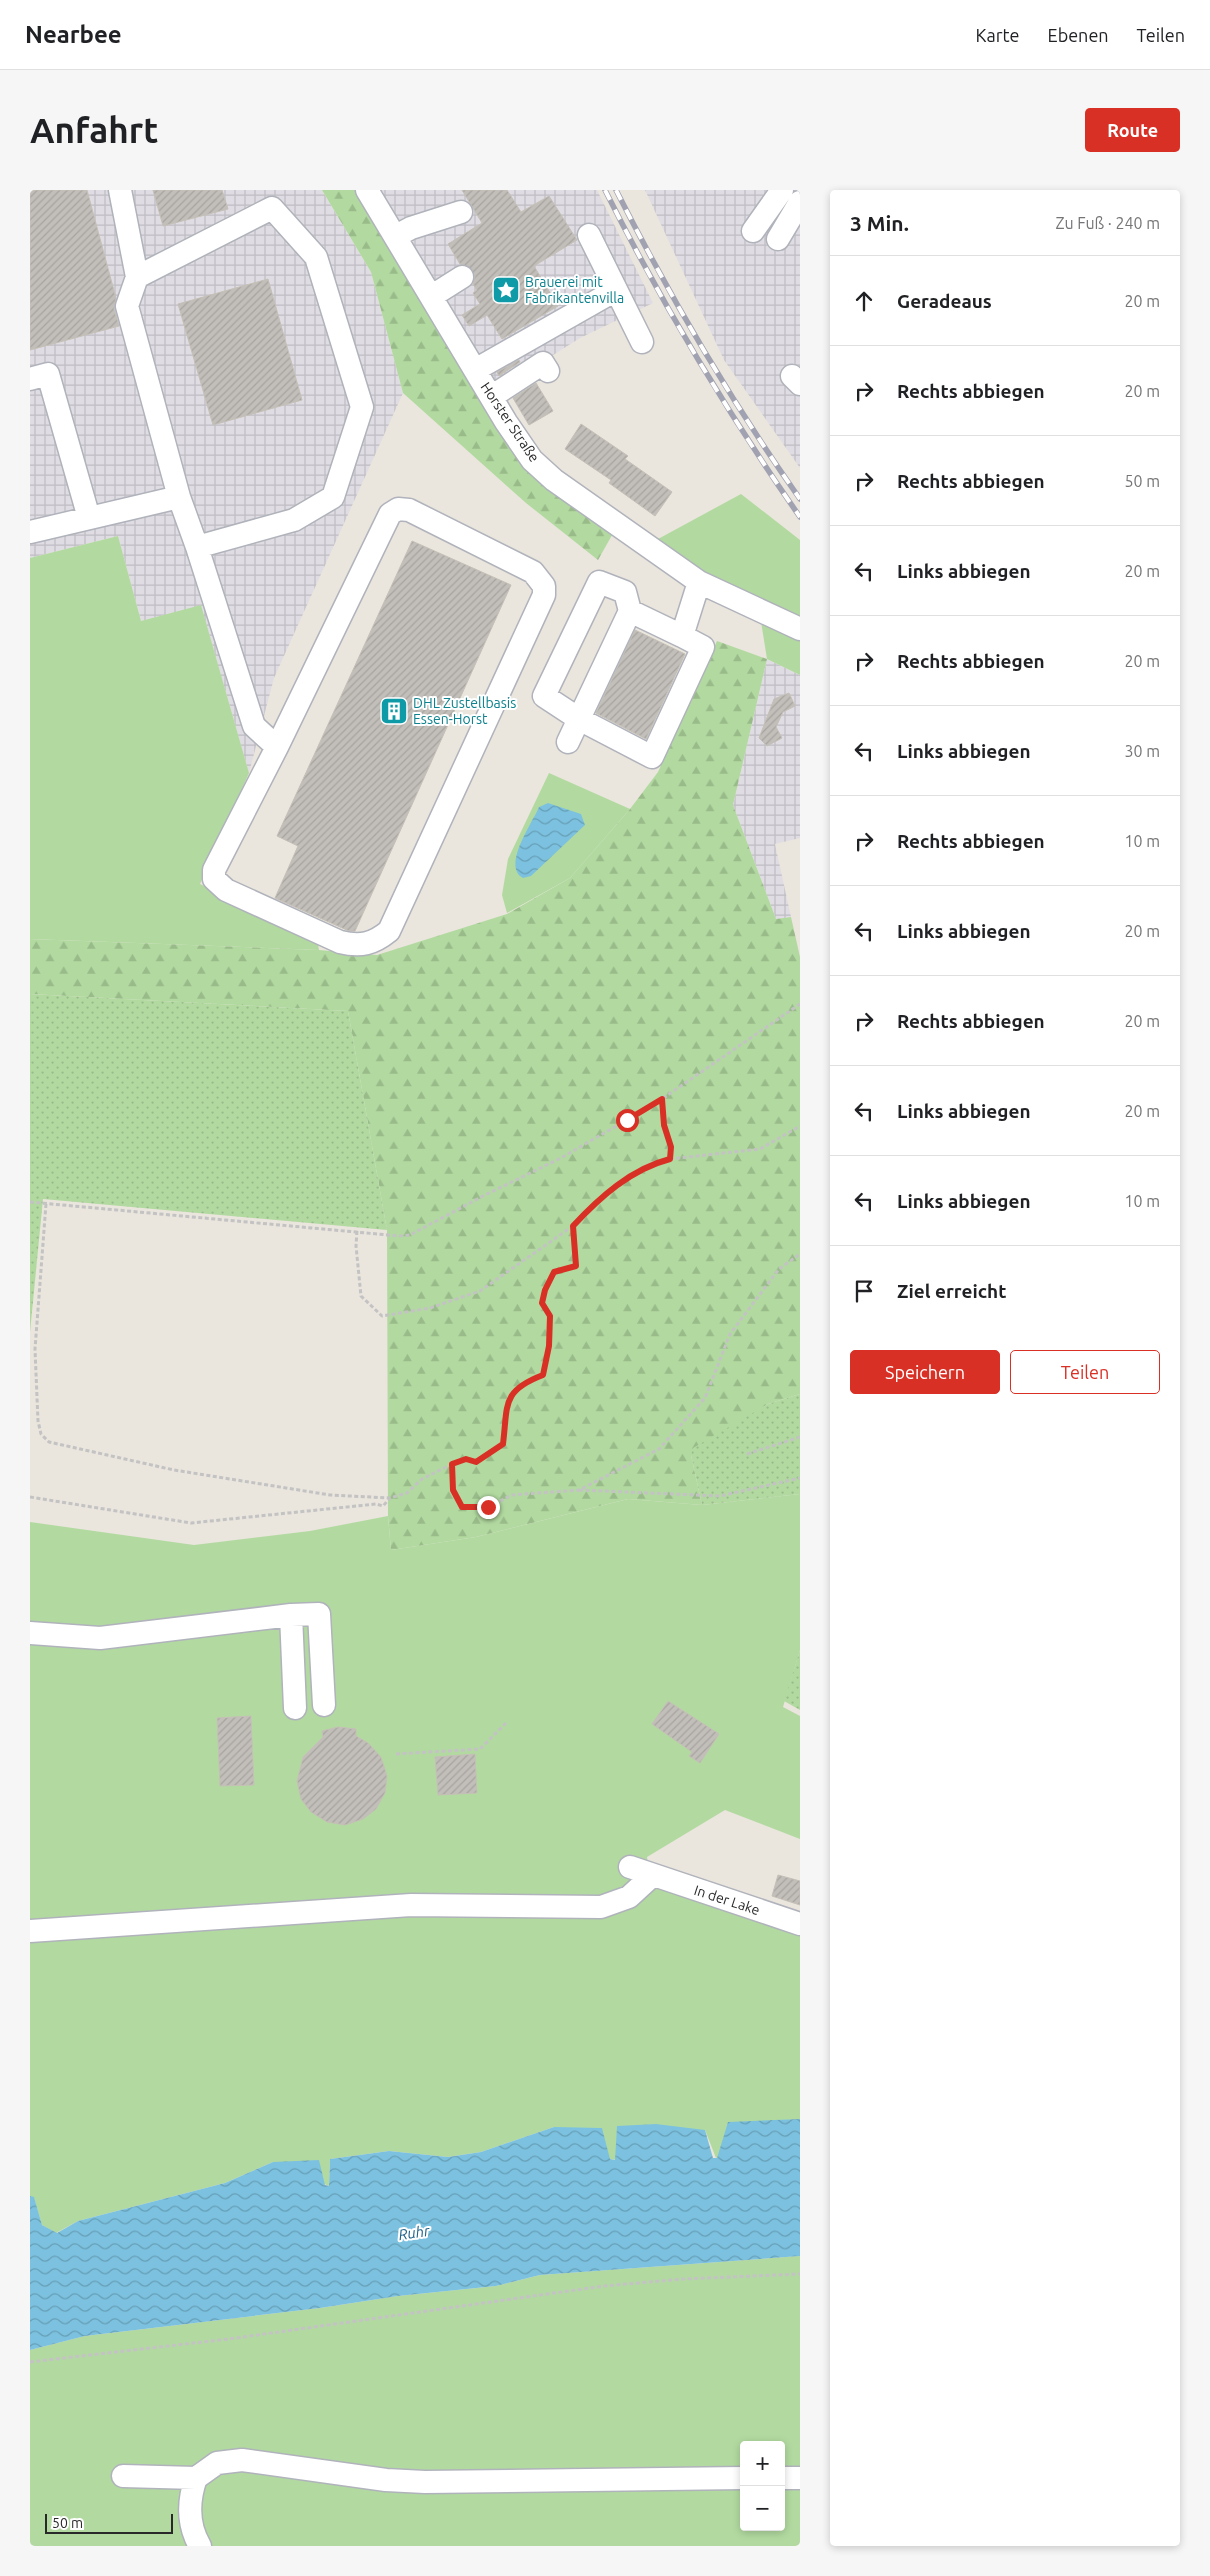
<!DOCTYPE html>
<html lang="de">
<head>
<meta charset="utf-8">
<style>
	body { margin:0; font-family:Ubuntu,sans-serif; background:#f6f6f6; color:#202124 }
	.controls { position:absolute; right:15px; bottom:15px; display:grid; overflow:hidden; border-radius:5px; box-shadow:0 2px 8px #0003 }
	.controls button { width:45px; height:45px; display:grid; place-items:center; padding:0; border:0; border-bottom:1px solid #e0e0e0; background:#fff; color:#202124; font:25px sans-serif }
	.scale { position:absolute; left:15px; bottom:12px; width:128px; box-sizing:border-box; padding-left:5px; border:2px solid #292929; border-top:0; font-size:14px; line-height:18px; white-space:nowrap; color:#292929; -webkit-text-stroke:4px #fff; paint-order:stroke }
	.stop { position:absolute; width:15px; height:15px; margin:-11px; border:4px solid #d93025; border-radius:50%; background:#fff }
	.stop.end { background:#d93025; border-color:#fff; box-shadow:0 1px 5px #0008 }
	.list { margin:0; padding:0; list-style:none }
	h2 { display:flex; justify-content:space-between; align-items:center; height:65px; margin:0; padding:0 20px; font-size:21px }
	h2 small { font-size:16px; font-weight:400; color:#757577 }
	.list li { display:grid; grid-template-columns:32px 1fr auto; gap:15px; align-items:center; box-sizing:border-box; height:90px; padding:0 20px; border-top:1px solid #e0e0e0 }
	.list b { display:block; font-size:19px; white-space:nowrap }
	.list em { font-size:16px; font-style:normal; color:#757577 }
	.actions { display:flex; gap:10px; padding:15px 20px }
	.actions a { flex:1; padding:11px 0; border:1px solid #d93025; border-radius:5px; text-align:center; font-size:18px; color:#d93025 }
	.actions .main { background:#d93025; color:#fff }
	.icon { flex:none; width:28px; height:28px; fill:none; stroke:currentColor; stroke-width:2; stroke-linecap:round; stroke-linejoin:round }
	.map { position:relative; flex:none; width:770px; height:2356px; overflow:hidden; border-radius:5px }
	header { display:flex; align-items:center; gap:30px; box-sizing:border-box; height:70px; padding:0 25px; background:#fff; border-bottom:1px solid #e0e0e0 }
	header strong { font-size:24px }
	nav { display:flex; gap:28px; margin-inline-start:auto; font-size:18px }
	.intro { display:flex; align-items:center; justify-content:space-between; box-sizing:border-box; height:120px; padding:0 30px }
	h1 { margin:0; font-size:35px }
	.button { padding:12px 22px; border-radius:5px; background:#d93025; color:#fff; font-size:18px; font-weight:700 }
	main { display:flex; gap:30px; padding:0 30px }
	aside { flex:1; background:#fff; border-radius:5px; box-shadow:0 2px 8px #0003 }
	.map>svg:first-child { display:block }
</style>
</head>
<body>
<header>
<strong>Nearbee</strong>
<nav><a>Karte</a><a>Ebenen</a><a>Teilen</a></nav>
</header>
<div class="intro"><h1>Anfahrt</h1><a class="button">Route</a></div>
<main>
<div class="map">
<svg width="770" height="2356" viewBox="0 0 770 2356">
	<defs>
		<pattern id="industrial-grid" width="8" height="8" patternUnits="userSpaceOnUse" patternTransform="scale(1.25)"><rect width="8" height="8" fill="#dfdde3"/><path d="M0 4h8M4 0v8" fill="none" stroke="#bfbec3"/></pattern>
		<pattern id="forest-firs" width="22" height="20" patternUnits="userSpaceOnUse" patternTransform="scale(1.25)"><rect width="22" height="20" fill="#b2daa0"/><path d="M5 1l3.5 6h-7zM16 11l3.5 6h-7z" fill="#99bb8a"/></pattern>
		<pattern id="park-dots" width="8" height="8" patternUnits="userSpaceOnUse" patternTransform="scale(1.25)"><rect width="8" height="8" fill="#b2daa0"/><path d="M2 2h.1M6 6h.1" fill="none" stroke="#99bb8a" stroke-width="1.8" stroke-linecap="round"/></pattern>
		<pattern id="water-waves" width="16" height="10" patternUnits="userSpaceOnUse" patternTransform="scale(1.25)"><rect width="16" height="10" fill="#7cc2e0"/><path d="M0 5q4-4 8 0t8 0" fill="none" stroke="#669eb6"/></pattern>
		<pattern id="building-hatch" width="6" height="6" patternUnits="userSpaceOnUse" patternTransform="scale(1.25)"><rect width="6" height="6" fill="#c2beb9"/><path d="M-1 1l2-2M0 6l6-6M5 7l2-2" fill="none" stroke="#a7a39f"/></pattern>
	</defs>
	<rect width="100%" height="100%" fill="#eae5dd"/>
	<path fill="url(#industrial-grid)" d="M0 0H292L341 82 373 203 244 488 219 583 171 416 111 431 88 346 0 368Z
		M340 0H567L623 113 550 148 462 204Z
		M615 0H770V278L694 170Z
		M737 469 770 485V648L745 654 761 727 746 729 703 615Z"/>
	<path fill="#b2daa0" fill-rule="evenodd" d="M711 304 770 350V485L737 469 729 419 617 355Z
		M88 346 111 431 171 415 219 583 170 694 287 748 289 760 0 749V368Z
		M519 583 600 619 540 688 477 723 472 705 478 669Z
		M770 1304V1460L753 1517 770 1526V1649L695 1620 617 1667 619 1680 770 1739V1929L745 1931 686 1968 675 1940 586 1970 580 1969 524 1937 451 1962 418 1967 359 1961 300 1969 299 1996 243 1972 195 1993 48 2031 26 2043 12 2035 4 2008 0 2006V1332L164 1355 280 1341 358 1326 361 1360 446 1347 598 1309 672 1315Z
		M770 2066V2356H0V2160L55 2146 290 2118 368 2106 466 2096 510 2085ZM714 2255H751V2337H714Z"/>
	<path fill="url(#forest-firs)" d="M292 0H330L475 233 586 338 568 370 496 313 373 203 341 82Z
		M687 451 737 469 703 615 746 729 761 727 770 767V1204L738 1214 661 1265 672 1315 598 1309 446 1347 361 1360 358 1326 357 1040 318 821 0 804V749L289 760 347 765 477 724 540 688 600 619 628 582Z"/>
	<path fill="url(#park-dots)" d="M0 804 318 821 357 1040 13 1009 0 1142Z
		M770 1204V1304L672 1315 661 1265 663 1258 738 1214Z
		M770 1460V1520L754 1511Z"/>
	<path fill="url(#water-waves)" d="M518 613 551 624 555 635 501 686 493 688C471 676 503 632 509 617Z
		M770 1929V2066L510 2085 466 2096 368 2106 290 2118 55 2146 0 2160V2006L4 2007 12 2035 27 2043 48 2031 195 1993 243 1972 289 1970 295 1995 299 1996 300 1969 359 1961 418 1967 451 1962 524 1937 572 1938 580 1969 585 1970 587 1936 626 1934 675 1940 683 1968H687L698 1932Z"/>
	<path fill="url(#building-hatch)" stroke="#c5c0b7" d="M0 0H57L86 108 84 119 89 136 0 160Z
		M123 0H192L198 19 133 36Z
		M432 0H477L491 22 519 6 547 50 504 76 528 116 472 149 457 125 439 136 432 125 450 114 443 103 447 100 443 94 445 86 438 76 430 74 418 54 452 33Z
		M238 89 272 210 183 235 148 114Z
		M489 170 490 172 469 186 467 182Z
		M506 193 523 221 499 235 483 208Z
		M551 234 598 266 595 269 642 302 625 326 579 293 581 290 535 259Z
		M382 351 481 395 325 741H319L245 708 268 656 247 646Z
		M605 440 655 464 616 549 566 523Z
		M759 503 765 516 753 522 746 537 752 548 737 556 729 548 744 509Z
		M638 1511 689 1544 670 1573 659 1566 662 1562 622 1534Z
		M221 1526 224 1595 190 1596 187 1528Z
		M308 1537 326 1539V1546L338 1553 351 1567 357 1586 355 1603 346 1619 333 1629 315 1635 297 1632 281 1622 271 1609 267 1591 273 1567 293 1547 292 1541Z
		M445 1564 447 1603 408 1605 405 1567Z
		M748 1685 770 1691V1715L742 1706Z"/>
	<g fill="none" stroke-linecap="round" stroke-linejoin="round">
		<g stroke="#b0b3bb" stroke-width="25">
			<path id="minor" d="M90 0 107 87 97 116 149 307 167 357 264 330 303 307 332 217 286 67 242 18 107 87
				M337 0 476 232 502 270 524 290 669 392 770 439
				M723 41 752 0
				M559 45 612 152
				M366 46 381 38 431 22
				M748 49 770 12
				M402 106 432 87
				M445 180 586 100
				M762 186 770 194
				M0 189 18 184 59 328
				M461 207 513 173 518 181
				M368 319 379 320 503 382 514 396V405L359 741C343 754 331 757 310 752L196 700 184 689V680L247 557 360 324Z
				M0 342 149 307
				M167 357 224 536 247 557
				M600 421 595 402 569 392 514 506 549 529 622 567 673 457 652 446
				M538 552 600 421 652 446 669 392
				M261 1425 265 1518
				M0 1443 70 1448 261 1425 289 1424 294 1515
				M600 1677 770 1734
				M0 1741 381 1715 571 1717 599 1707 623 1685
				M93 2286 166 2288 187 2273 212 2270 356 2290 395 2292 714 2288
				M166 2288C158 2311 157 2334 170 2356
				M751 2288H770"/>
		</g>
		<path stroke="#c3c3c3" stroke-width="3" stroke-dasharray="4 2.5" stroke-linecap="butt" d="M632 909 633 935 641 957 640 969
			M0 1012 369 1046 380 1045 455 1005 529 969 597 930 632 909 770 814
			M16 1014 5 1159 8 1231 11 1244 19 1252 144 1280 300 1305 360 1308 377 1303 392 1289 422 1274 436 1269 446 1272 473 1255C478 1215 472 1201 513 1185L519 1156 520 1126 513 1113 515 1100 524 1082 547 1076 543 1036
			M327 1041 326 1056 331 1106 352 1126 400 1118 450 1101 543 1036 563 1015 589 993 620 974 640 969 730 959 770 936
			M717 1264 770 1247
			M422 1274 423 1300 432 1317H458L482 1305 549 1300 629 1259 675 1208 700 1144 749 1079 770 1064
			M549 1300 690 1306 770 1288
			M0 1307 161 1333 346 1314 353 1316 360 1308
			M366 1564 450 1559 478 1531
			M0 2172 199 2149 574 2096 653 2089 770 2084"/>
		<use href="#minor" stroke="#fff" stroke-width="22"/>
		<g stroke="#a0a2b1" stroke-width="5.5">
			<path id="rail" d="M575 0C632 114 697 222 770 327
				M586 0C640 107 701 211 770 309"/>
		</g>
		<use href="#rail" stroke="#fff" stroke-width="4" stroke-dasharray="11" stroke-linecap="butt"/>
	</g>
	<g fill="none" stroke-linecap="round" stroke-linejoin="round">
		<path stroke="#d93025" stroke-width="6" d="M458 1317H432L423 1300 422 1274 436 1269 446 1272 473 1254C478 1215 471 1201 513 1185L519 1156 520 1126 512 1113 515 1100 524 1082 546 1076 543 1036C570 1007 601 979 640 969L641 957 634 935 632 909 597 930"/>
	</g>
	<defs>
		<g id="sight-square" transform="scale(1.4375)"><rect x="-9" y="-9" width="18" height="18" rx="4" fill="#0f9aa8" stroke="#fff"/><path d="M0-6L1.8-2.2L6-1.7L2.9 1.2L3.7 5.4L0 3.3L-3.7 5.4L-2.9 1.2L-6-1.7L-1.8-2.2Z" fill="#fff"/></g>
		<g id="building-square" transform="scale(1.4375)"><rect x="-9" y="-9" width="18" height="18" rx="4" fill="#0f9aa8" stroke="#fff"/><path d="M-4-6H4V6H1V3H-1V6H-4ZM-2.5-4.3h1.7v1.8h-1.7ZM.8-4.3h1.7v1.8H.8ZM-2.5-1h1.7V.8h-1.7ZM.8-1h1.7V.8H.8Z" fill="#fff"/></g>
	</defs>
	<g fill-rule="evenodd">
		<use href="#sight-square" x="476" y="100"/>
		<use href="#building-square" x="364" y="521"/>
	</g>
	<g text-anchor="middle" stroke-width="4" stroke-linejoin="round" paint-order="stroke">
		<g font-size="14" fill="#0d838f" stroke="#fff" text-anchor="start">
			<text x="495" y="97">Brauerei mit<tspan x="495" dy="16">Fabrikantenvilla</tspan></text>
			<text x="383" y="518">DHL Zustellbasis<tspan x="383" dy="16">Essen-Horst</tspan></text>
		</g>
		<g font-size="14" fill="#292929" stroke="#fff">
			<text transform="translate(480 232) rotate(56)" y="5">Horster Straße</text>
			<text transform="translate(697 1710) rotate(18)" y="5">In der Lake</text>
		</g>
		<g font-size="15" font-style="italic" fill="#1d6189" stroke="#fff">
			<text transform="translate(384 2043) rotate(-8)" y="5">Ruhr</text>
		</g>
	</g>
</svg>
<div class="controls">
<button>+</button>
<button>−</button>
</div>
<div class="scale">50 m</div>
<div class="stop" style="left:597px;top:930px"></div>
<div class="stop end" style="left:458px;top:1317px"></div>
</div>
<aside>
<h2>3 Min.<small>Zu Fuß · 240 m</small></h2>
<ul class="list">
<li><svg class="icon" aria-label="ahead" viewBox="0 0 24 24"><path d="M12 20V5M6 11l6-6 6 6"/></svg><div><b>Geradeaus</b></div><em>20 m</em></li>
<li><svg class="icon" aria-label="right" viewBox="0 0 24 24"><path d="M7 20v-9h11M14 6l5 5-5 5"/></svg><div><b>Rechts abbiegen</b></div><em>20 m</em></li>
<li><svg class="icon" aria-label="right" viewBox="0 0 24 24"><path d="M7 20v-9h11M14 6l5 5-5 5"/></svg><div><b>Rechts abbiegen</b></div><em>50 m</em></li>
<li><svg class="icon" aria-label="left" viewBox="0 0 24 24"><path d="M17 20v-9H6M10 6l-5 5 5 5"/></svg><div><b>Links abbiegen</b></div><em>20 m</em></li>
<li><svg class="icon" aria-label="right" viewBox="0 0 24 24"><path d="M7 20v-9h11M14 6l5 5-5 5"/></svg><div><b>Rechts abbiegen</b></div><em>20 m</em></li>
<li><svg class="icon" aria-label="left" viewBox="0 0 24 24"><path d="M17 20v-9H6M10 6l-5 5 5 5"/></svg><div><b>Links abbiegen</b></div><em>30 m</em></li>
<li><svg class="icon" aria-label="right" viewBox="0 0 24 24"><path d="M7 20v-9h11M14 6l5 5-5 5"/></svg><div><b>Rechts abbiegen</b></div><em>10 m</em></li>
<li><svg class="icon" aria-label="left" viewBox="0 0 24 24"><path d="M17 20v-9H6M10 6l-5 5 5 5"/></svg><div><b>Links abbiegen</b></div><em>20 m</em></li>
<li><svg class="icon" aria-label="right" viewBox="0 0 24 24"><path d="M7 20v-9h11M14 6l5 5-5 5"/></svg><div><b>Rechts abbiegen</b></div><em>20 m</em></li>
<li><svg class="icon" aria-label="left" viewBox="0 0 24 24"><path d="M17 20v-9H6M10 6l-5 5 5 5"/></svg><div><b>Links abbiegen</b></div><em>20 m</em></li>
<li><svg class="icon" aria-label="left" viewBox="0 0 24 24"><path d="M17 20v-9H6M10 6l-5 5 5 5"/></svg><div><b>Links abbiegen</b></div><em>10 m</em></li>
<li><svg class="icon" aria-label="arrive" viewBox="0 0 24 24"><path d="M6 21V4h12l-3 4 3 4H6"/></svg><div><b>Ziel erreicht</b></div></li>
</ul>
<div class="actions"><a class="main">Speichern</a><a>Teilen</a></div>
</aside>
</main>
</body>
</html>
